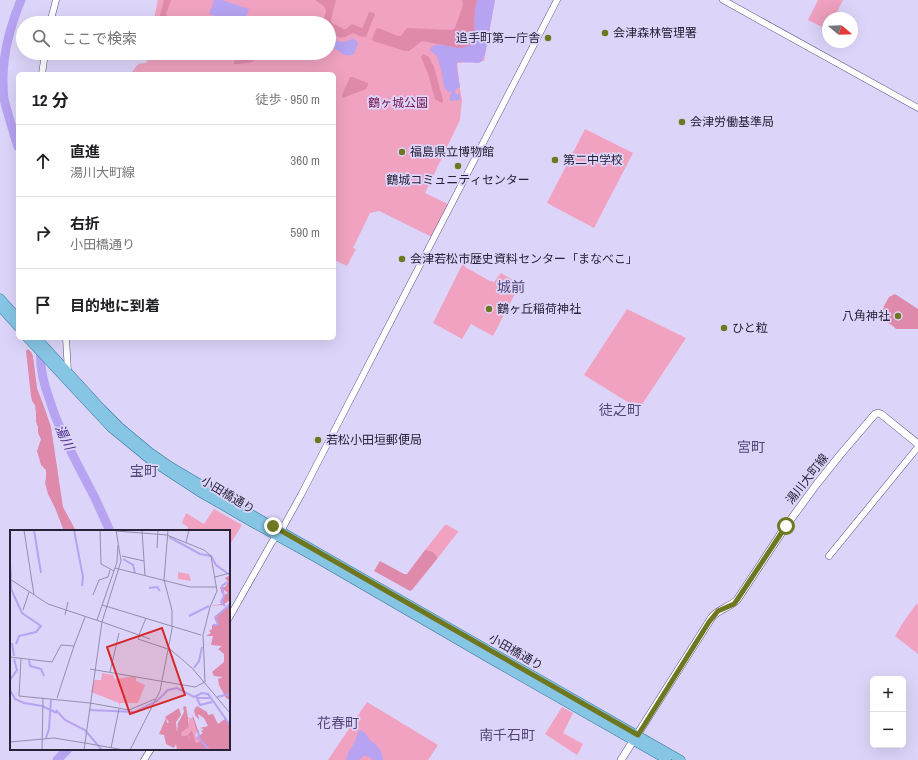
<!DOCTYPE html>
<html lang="ja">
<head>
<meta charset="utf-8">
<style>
	body { margin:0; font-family:"Archivo Narrow","Noto Sans JP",sans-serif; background:#f2f2f2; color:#202124 }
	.controls { position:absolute; right:12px; bottom:12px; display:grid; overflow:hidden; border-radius:6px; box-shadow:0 4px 16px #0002 }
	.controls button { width:36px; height:36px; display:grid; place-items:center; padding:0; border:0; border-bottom:1px solid #e0e0e0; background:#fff; color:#202124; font:20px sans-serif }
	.compass { position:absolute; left:822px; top:12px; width:36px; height:36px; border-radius:50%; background:#fff; box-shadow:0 4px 16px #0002; rotate:109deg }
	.stop { position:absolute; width:12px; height:12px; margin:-9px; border:3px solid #6f7721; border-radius:50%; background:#fff }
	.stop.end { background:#6f7721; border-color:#fff; box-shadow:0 1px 4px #0008 }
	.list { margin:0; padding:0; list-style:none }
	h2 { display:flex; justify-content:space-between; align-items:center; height:52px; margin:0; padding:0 16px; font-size:17px }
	h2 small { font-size:13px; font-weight:400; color:#757577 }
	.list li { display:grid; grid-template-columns:26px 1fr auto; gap:12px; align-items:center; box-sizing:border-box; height:72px; padding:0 16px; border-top:1px solid #e0e0e0 }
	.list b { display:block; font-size:15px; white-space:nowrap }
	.list p { margin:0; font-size:13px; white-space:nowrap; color:#757577 }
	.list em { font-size:13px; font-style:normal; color:#757577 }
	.icon { flex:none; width:22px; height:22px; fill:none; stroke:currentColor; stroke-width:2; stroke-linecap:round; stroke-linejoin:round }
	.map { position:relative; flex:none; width:918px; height:760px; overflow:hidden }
	.search { position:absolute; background:#fff; box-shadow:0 4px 16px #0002; left:16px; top:16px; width:320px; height:44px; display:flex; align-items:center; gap:10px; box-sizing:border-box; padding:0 14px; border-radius:22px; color:#757577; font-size:15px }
	.panel { position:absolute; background:#fff; box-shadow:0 4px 16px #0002; left:16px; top:72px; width:320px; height:268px; border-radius:6px }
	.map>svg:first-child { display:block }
</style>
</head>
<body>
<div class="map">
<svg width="918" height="760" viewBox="0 0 918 760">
	<rect width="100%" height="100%" fill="#ddd5f9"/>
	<path fill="#f0a2c0" d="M158 0H495L484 61 457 63 460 89 462 100 460 120 425 193 450 205 434 238 379 211 370 213 353 248 356 249 347 266 334 260V74H131C136 66 137 63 146 63L150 56 148 53H329V23H153Z
		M818 0H843L834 18H828V30L808 20Z
		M585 129 633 153 594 228 547 203Z
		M467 255 470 257 465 267 490 281 494 282 501 273 518 283 519 286 493 336 471 324 462 339 433 323Z
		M627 309 686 338 639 409 584 375Z
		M214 509 242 525 229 546V531H187L188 527 182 523 186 513 204 524Z
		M445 525H447L458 531V532L437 559V557L429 550H425Z
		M917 603 918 606V654L895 636 904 621Z
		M367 702 438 745 428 760H328Z
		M562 707 573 713 563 733 583 744 577 755 545 734Z"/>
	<path fill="#df89ab" d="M164 0H171L166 14 167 16 188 23H159L158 22Z
		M315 0H336L331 20 332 23 344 29H346L352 24 362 28 363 27 369 12 374 13 375 14 366 37H362L353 33C341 40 341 38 329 33V23H322L326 12 325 7Z
		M462 0H477L475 10 474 37 471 44 465 48H458L422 41 409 51H405L373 41 372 39 376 29 378 28 398 36H401L406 29 408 28 451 30 455 28 462 8 463 3Z
		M237 53H254C255 55 257 58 255 60 253 63 239 64 234 64V63Z
		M423 54 429 57 434 67 443 100 442 103 435 99 428 74 421 57Z
		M350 77H352L368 83V85L366 89 343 98 342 97V95Z
		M895 294 918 309V329H896C892 324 885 322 881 318L884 306 889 297Z
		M28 349 31 352 33 356 37 388 46 412 51 427 63 507 76 531H64L55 508 48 494 45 483 46 478V470L41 465 37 451 41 439 38 433V427L36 422V413L35 405 32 401 31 396 26 351Z
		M425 550C430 550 434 552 437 557V559L412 590 410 591 374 571 380 561 404 574H407Z"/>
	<path fill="#b6a3f1" d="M214 0H222L249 9 244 23H239L209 14Z
		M477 0H495L485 54 482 61 479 63 459 62 457 63C456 71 459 79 460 87L455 90 456 93 454 94H460V100L450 101V95H451V91L448 92 444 87 442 73 437 56 430 50V48C442 38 456 55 471 44L474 37 475 10Z
		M329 38C338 41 344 45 352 38L357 41 358 43 354 54C344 58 343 53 335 49 333 48 331 48 329 46Z
		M359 730C366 731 366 736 371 741 372 742 375 743 376 745 380 748 383 755 383 760H372C370 756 367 756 363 756L359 760H346L349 751 355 742Z"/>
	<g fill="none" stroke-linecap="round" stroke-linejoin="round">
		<path stroke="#b6a3f1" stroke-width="9" d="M18 147C13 131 8 115 4 99 0 65 8 31 21 0
			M41 347C39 365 43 382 49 398 60 434 78 465 95 498 100 509 105 520 110 531
			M57 760 68 749"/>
		<g stroke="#5b4e80" stroke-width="7">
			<path id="tertiary" d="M723 0 918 108
				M50 23 56 0
				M42 74 45 53
				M66 338 68 372
				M829 556 918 447
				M229 618 272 542 281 531 301 495 557 0
				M144 760 151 749"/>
		</g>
		<g stroke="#5b4e80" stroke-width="8">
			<path id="secondary" d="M621 760 712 617C719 609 730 607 737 600L786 526 816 485 840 455 875 414 878 413 881 414 918 444"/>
		</g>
		<g stroke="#32739c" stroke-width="9">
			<path id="primary" d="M0 298 18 318
				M0 307 18 327
				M27 338 111 428 150 460 199 492 251 522 316 558 497 663 667 760
				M37 338 102 409 120 427 150 452 170 466 253 515 681 760"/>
		</g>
		<use href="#tertiary" stroke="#fff" stroke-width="6"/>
		<use href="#secondary" stroke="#fff" stroke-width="7"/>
		<use href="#primary" stroke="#87c5e4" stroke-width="8"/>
	</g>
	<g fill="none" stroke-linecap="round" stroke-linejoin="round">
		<path stroke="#6f7721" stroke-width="5" d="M273 526 638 735 709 622 718 611 734 604 737 600 786 526"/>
	</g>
	<g fill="#6f7721" stroke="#ddd5f9" stroke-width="1.5">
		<circle cx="605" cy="33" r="4"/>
		<circle cx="548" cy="38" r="4"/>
		<circle cx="682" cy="122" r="4"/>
		<circle cx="402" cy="152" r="4"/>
		<circle cx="555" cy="160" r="4"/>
		<circle cx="458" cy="166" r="4"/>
		<circle cx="402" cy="259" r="4"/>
		<circle cx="489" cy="309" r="4"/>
		<circle cx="898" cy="316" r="4"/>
		<circle cx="724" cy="328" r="4"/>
		<circle cx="318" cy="440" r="4"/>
	</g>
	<g text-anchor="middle" stroke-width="3.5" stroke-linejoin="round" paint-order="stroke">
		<g font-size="12" fill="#282238" stroke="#ddd5f9" text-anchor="start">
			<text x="613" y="37">会津森林管理署</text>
			<text x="540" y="42" text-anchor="end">追手町第一庁舎</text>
			<text x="690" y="126">会津労働基準局</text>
			<text x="410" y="156">福島県立博物館</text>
			<text x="563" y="164">第二中学校</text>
			<text x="458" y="184" text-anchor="middle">鶴城コミュニティセンター</text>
			<text x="410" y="263">会津若松市歴史資料センター「まなべこ」</text>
			<text x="497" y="313">鶴ヶ丘稲荷神社</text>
			<text x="890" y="320" text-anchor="end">八角神社</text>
			<text x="732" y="332">ひと粒</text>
			<text x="326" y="444">若松小田垣郵便局</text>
		</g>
		<g font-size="12" fill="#771247" stroke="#ddd5f9">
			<text x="398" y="107">鶴ヶ城公園</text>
		</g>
		<g font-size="12" fill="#282238" stroke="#ddd5f9">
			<text transform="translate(807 479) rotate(-52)" y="4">湯川大町線</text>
			<text transform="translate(228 495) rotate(31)" y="4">小田橋通り</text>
			<text transform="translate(516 652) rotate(30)" y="4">小田橋通り</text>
		</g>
		<g font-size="13" font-style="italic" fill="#4d2e87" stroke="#ddd5f9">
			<text transform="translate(65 437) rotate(64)" y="5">湯川</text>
		</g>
		<g font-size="14" fill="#524677" stroke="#ddd5f9">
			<text x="511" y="292">城前</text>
			<text x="620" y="415">徒之町</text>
			<text x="751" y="452">宮町</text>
			<text x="144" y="476">宝町</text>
			<text x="338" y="728">花春町</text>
			<text x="507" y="740">南千石町</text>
		</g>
	</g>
	<g transform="translate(10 530)">
		<rect width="220" height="220" fill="#ddd5f9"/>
		<path d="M168 42 179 44 181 51 168 49ZM92 143 104 145V149L126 146V151L135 155 128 173H110L109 177V173L81 162 84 150H91ZM182 188 187 203 185 205 190 210 186 213 182 200 178 204 181 211 178 205 173 206 170 204 179 197V189Z" fill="#f0a2c0"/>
		<path d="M220 45V70L213 75 200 76 212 74 214 65 218 63 214 60 212 64 210 57H215L218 52 215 48ZM220 74V170L216 168 209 155 208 149 213 147 204 146 202 142 214 132V124L208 119 212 116 201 115 203 106H196L201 103 199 101 202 99V95L207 94 204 87ZM176 176 178 188 183 187 182 183 188 200 187 203 182 187 178 189 179 197 171 203 172 206 178 205 181 211 178 204 182 200 186 213 190 211 187 207 193 203 191 201 194 199 190 198 198 196 194 188 188 184 189 190 185 185 184 180 187 176 197 182 198 185 203 184 208 194 216 188 220 194V220H167L166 214 164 218 156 214 154 205 149 204 156 188 157 193 159 192 155 187 169 178 171 185 166 192 167 202 168 193 174 182 173 177Z" fill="#df89ab"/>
		<path fill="none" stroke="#b6a3f1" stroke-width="2" d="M24 0 31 43M64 0 73 47 72 56M159 7 190 24 201 26 206 35 220 45M113 29 123 35 125 43M0 34 1 48M1 50V59L12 83 31 96 26 102 9 106 6 114M139 58 147 57 150 61M215 76 211 72 214 66 212 56 217 52M179 86 199 76M203 95H208L206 87 220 74M2 113 4 126M19 130 20 136 31 139 34 146M184 138 189 131 192 117M0 150 7 140 4 129M0 160 5 169 14 173 32 176 47 183M186 166 190 175 202 172M207 167 220 164M187 168H200M46 180 55 190 75 200 92 220M79 180 125 182 147 171 158 160 167 158 184 167 192 163 198 164 220 195M188 200 189 208 199 220M36 208 39 199 41 170"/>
		<path fill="none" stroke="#958dac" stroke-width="1" d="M14 0 24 65M90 0 91 34 104 41M132 0 135 46M176 12 179 0M147 18 148 0M112 26 134 31M105 38 180 57H207M205 47 220 43M0 49 38 74 92 92M83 65 89 50 98 47 100 40M92 75 191 105M13 80 19 62M55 85 58 72M136 88 129 105 140 109M87 90 107 32 108 15M92 92 129 105 128 109 161 120 182 138 220 183M0 127 42 132 51 115 64 116 75 87M11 129 9 166 80 173M80 139 185 157 195 152 193 105 200 77 207 61 201 26 194 20 157 5 106 1M100 142 109 103M47 168 64 116M80 173 119 180 145 169M0 212 44 208 75 213M75 213 114 220M101 218 109 179M32 220 33 168M74 220 92 92 111 31 106 0M120 220 150 161 162 99V80L154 50 158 0"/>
		<path fill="#d62828" fill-opacity="0.15" stroke="#d62828" stroke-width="2" d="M152 98 175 165 120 184 97 117Z"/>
		<rect width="220" height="220" fill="none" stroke="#282238" stroke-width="2"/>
	</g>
</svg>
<div class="controls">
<button>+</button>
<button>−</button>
</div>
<svg class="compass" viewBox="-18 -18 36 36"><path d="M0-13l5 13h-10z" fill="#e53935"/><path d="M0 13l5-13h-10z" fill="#757577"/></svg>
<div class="stop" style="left:786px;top:526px"></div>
<div class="stop end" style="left:273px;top:526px"></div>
<div class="search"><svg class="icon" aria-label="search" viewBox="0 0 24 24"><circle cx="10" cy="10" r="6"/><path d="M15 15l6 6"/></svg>ここで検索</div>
<section class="panel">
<h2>12 分<small>徒歩 · 950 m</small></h2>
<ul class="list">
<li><svg class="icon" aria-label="ahead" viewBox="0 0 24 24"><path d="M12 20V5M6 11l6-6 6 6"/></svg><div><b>直進</b><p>湯川大町線</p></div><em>360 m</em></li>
<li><svg class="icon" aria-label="right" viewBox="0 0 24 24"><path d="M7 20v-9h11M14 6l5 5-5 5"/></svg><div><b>右折</b><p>小田橋通り</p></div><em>590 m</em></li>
<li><svg class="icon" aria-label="arrive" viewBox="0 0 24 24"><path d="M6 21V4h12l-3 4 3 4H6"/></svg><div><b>目的地に到着</b></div></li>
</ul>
</section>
</div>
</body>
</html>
